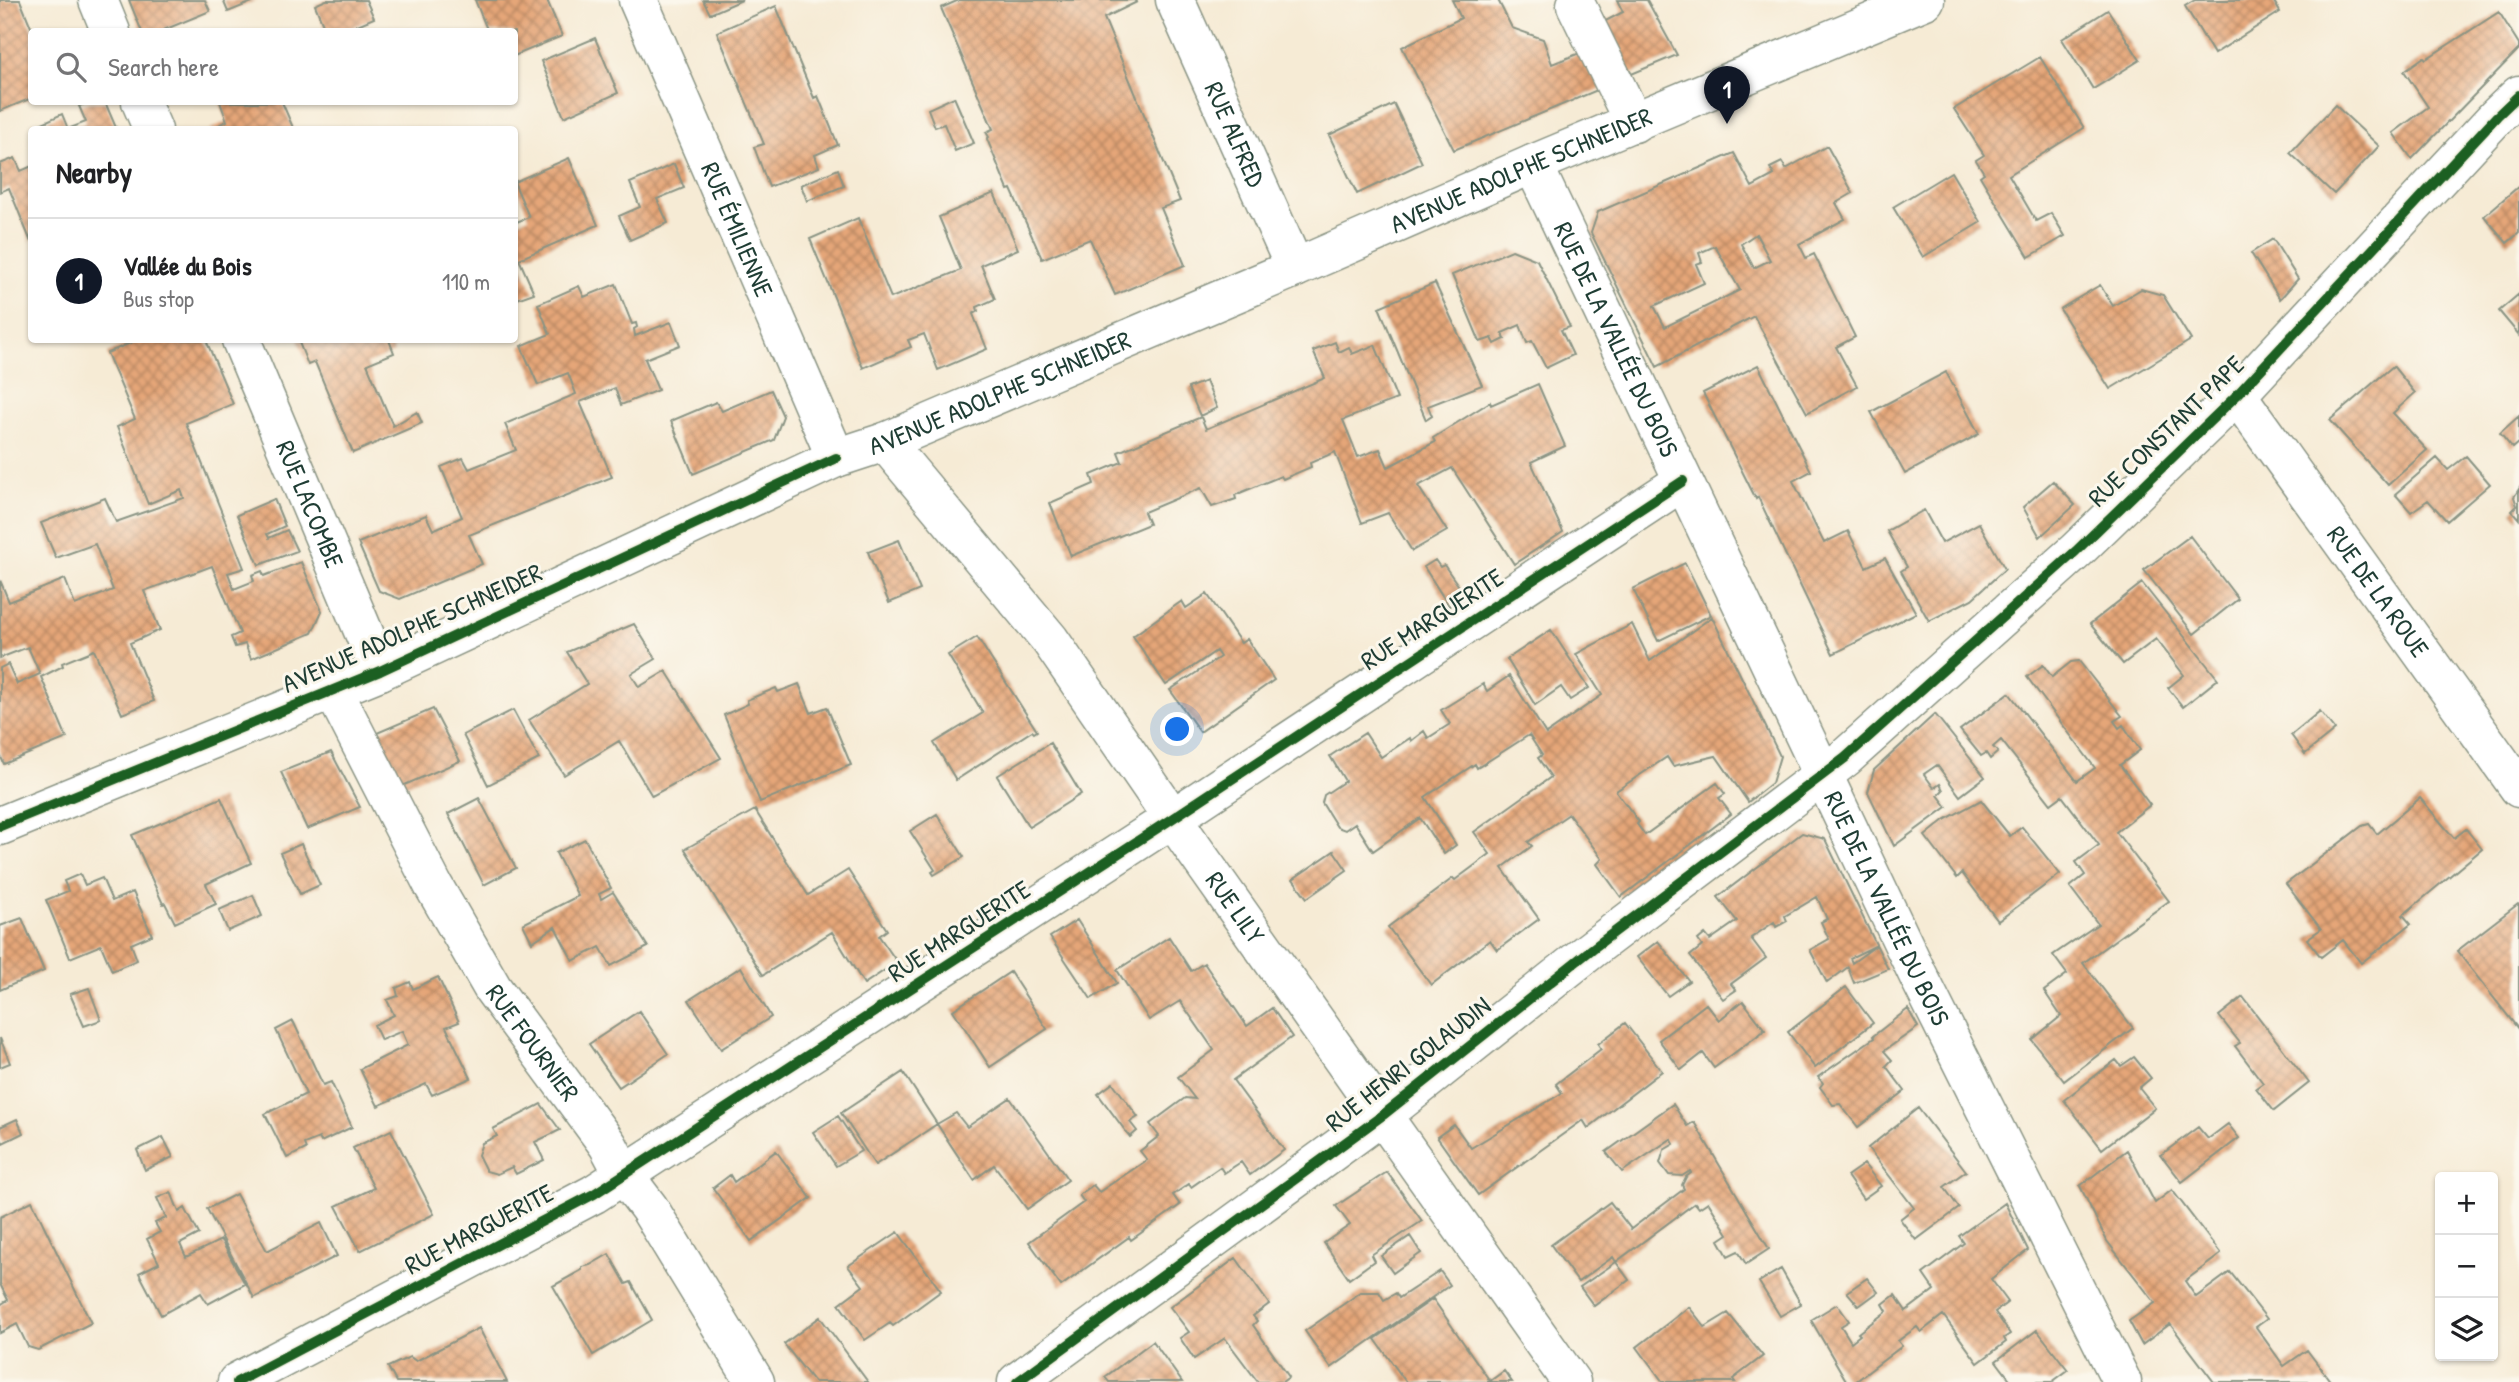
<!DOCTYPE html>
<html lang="en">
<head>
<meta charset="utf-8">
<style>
	body { margin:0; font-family:"Patrick Hand",sans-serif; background:#f2f2f2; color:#202124 }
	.controls { position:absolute; right:21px; bottom:21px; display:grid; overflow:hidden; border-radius:7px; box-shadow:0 2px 5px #0004 }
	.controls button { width:63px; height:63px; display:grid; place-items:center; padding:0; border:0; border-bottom:2px solid #e0e0e0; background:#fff; color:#202124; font:35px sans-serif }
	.you { position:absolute; left:1178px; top:730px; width:24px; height:24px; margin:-18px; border:5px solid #fff; border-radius:50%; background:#1a73e8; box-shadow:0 0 0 10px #1a73e833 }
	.badge { display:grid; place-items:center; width:46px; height:46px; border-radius:50%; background:#111827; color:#fff; font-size:23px; font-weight:700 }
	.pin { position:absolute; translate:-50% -58px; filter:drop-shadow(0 2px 4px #0008) }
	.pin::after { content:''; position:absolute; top:37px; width:24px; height:21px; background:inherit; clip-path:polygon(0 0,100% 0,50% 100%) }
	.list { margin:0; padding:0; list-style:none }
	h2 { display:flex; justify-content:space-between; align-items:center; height:91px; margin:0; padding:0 28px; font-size:30px }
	h2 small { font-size:23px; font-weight:400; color:#757577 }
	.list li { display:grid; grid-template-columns:46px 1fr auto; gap:21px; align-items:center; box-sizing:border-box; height:126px; padding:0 28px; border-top:2px solid #e0e0e0 }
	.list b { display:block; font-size:26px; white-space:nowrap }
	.list p { margin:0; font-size:23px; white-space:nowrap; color:#757577 }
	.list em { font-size:23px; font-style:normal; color:#757577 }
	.icon { flex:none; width:38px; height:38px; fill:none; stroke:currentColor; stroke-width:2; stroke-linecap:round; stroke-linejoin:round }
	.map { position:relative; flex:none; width:2519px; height:1382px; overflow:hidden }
	.search { position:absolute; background:#fff; box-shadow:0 2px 5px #0004; left:28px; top:28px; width:490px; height:77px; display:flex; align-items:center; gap:18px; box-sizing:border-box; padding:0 24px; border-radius:7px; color:#757577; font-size:26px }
	.panel { position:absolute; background:#fff; box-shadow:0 2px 5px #0004; left:28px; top:126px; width:490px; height:217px; border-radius:7px }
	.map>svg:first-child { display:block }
</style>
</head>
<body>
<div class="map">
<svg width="2519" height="1382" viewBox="0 0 2519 1382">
	<defs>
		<pattern id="building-cross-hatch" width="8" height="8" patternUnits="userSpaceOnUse" patternTransform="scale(1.75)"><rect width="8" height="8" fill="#e5a678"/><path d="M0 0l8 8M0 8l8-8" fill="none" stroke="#b98863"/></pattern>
	</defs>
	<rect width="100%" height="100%" fill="#fbf7ec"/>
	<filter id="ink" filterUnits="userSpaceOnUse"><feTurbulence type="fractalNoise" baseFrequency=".0143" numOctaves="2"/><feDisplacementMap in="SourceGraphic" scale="14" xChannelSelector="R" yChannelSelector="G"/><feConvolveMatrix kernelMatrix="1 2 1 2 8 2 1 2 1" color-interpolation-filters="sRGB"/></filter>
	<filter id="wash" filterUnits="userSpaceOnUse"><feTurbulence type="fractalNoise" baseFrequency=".00686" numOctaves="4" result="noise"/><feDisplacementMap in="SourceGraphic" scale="28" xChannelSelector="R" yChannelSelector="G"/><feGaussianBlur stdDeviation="1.57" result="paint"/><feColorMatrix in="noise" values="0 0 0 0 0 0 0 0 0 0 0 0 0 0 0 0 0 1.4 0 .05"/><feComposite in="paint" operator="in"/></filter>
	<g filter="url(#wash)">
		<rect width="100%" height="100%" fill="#f6ebd5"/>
		<g id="blocks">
			<path fill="url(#building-cross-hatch)" fill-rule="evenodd" d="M0 0H20L33 32 32 98 0 111Z
				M129 0H205L210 11 159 32H142Z
				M223 0H257L228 12Z
				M326 0H366L374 18 341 32H326L315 5Z
				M475 0H547L562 36 514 56V32H488Z
				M703 0H742L710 14Z
				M959 0H1136L1137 2 1104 18 1180 201 1161 208 1185 265 1115 295 1090 239 1042 259 1011 189 1008 190 987 139 989 137 986 132 993 129 941 8Z
				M1452 0H1498L1512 28 1543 39 1552 64 1590 49 1607 86 1454 150 1402 47 1461 18Z
				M1617 0H1647L1677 55 1622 78 1594 27 1623 12Z
				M2195 0H2273L2280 12 2214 54 2185 6Z
				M776 6 814 98 818 96 838 145 815 155 819 167 769 187 754 147 764 144 717 32Z
				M2108 10 2140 60 2093 89 2062 39Z
				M2499 12 2519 44V49L2412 159 2393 133 2428 107 2404 71 2424 57 2426 59Z
				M595 38 618 93 564 117 541 61Z
				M2040 57 2084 128 2009 175 2036 221 2051 213 2065 236 2029 257 1980 176 1984 173 1976 160 1984 155 1954 109Z
				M954 97 974 143 955 151 944 124 935 127 928 109Z
				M90 102H105L117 130H40L38 125 62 114 68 129 86 122 79 106Z
				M220 102H282L294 130H209L227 121Z
				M1394 104 1422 163 1357 194 1329 135Z
				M2335 105 2379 146 2334 194 2290 153Z
				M1827 146 1853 193 1836 203 1845 219 1799 244 1806 258 1814 254 1855 337 1836 347 1857 386 1807 413 1754 316 1657 367 1591 233 1598 212 1734 153 1752 187 1774 175 1770 168 1782 162 1786 169ZM1756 234 1770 260 1754 268 1741 244ZM1715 246 1740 290 1665 327 1654 306 1704 283 1696 264 1702 262 1699 253Z
				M15 158 21 171 32 166 31 242 9 188 0 192V164Z
				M569 158 598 225 519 259 534 293 514 300V223L529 217 514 182Z
				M674 164 684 188 657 199 668 223 630 240 619 216 640 207 630 183Z
				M838 169 844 186 807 201 801 185Z
				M1951 172 1981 222 1923 257 1893 207Z
				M2519 186V233L2507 243 2484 216Z
				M994 193 1018 249 981 265 995 299 977 307 978 311 973 314 987 349 938 370 924 334 908 340 911 347 863 368 810 239 858 218 891 298 961 270 939 217Z
				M2273 239 2298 279 2280 299 2251 253Z
				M1512 250 1537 260 1570 327 1561 330 1573 355 1546 368 1532 341 1527 343 1520 325 1502 333 1505 339 1495 344 1492 338 1480 342 1452 275Z
				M1435 283 1482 385 1428 406 1432 416 1426 420 1379 307Z
				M616 284 632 324 636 323 637 327 634 329 635 336 671 322 680 345 645 359 658 390 621 405 615 388 580 402 612 477 469 535 482 564 400 599 379 591 358 543 426 515 433 530 462 517 441 467 463 458 469 469 516 450 505 424 576 394 568 373 538 385 521 346 550 334 538 304 579 286 584 297Z
				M2100 285 2113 306 2141 289 2163 295 2191 340 2110 389 2060 309Z
				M2519 294V335L2499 311Z
				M137 340H206L233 404 186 423 244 568 228 573 234 589 254 581 252 575 262 571 264 576 301 562 322 611 312 633 251 659 245 644 235 647 231 637 240 633 212 566 144 591 160 630 130 643 154 701 122 714 94 650 62 663 63 666 41 677 67 738 4 764 0 755V668L8 664 17 684 40 674 28 647 0 658V580L9 602 65 579 75 605 113 590 95 544 56 558 41 523 105 498 116 522 184 498 181 490 148 504 117 427 135 419 107 353Z
				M298 340H389L394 353 367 364 393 426 417 412 422 423 353 453 315 362 308 365Z
				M1335 342 1339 352 1349 347 1352 354 1375 345 1397 399 1343 420 1358 457 1380 449 1388 467 1435 442 1433 438 1490 402 1491 405 1538 384 1565 446 1531 462 1563 532 1514 564 1452 468 1418 486 1447 531 1412 551 1388 513 1362 523 1335 452 1310 463 1311 467 1283 479 1281 476 1235 495 1236 499 1212 507 1201 488 1144 512 1149 524 1071 556 1050 503 1094 484 1091 475 1122 462 1118 452 1201 417 1206 429 1325 378 1313 351Z
				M1758 365 1811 471 1793 481 1824 543 1848 531 1866 567 1885 558 1916 613 1833 654 1758 497 1756 499 1703 393Z
				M2393 366 2415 393 2393 413 2427 450 2388 485 2330 420Z
				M1946 372 1979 434 1905 474 1871 412Z
				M1206 381 1217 408 1200 416 1188 388Z
				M771 390 783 416 774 440 693 474 671 421 716 402 722 411Z
				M2519 416V442L2512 448 2500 433Z
				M2466 456 2490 484 2447 521 2428 500 2411 512 2395 494 2437 458 2448 470Z
				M2053 481 2075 505 2040 537 2023 507Z
				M2519 489V519L2512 511 2517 506 2514 497Z
				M274 499 285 526 267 534 269 538 287 530 297 551 259 565 237 515Z
				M1924 510 1942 543 1979 523 2005 569 1972 599 1929 621 1901 571 1907 567 1887 531Z
				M2190 536 2238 599 2194 634 2144 570Z
				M899 540 920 590 889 603 868 552Z
				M1435 560 1440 567 1444 565 1465 595 1449 606 1424 567Z
				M1685 563 1711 615 1658 641 1633 589Z
				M2142 583 2218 679 2183 707 2168 688 2184 675 2156 639 2123 664 2090 624Z
				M1207 594 1241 643 1247 639 1274 680 1200 732 1170 690 1220 657 1216 651 1166 685 1133 636 1182 601 1186 608Z
				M1712 617 1780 756 1772 783 1748 802 1716 756 1673 766 1667 757 1616 791 1639 822 1637 824 1645 835 1717 783 1725 794 1719 798 1731 814 1621 897 1597 864 1602 859 1569 814 1528 842 1532 846 1502 868 1539 919 1497 950 1490 940 1431 985 1388 927 1453 878 1455 880 1490 854 1474 832 1551 777 1538 758 1542 755 1529 735 1477 768 1475 764 1425 797 1456 845 1444 854 1420 818 1373 851 1355 823 1345 830 1337 827 1322 803 1324 795 1345 781 1330 756 1365 733 1381 757 1410 738 1411 741 1424 731 1428 738 1450 724 1441 710 1483 684 1487 691 1509 676 1546 734 1602 695 1576 654 1632 624 1650 661Z
				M634 624 656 659 631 674 639 687 666 671 721 758 652 796 619 741 564 775 529 720 587 684 567 652Z
				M1551 630 1589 688 1570 700 1561 687 1535 705 1507 659Z
				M977 637 1037 731 1034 733 1032 731 956 780 934 743 983 713 948 655Z
				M2079 661 2122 716 2114 721 2119 728 2123 725 2140 750 2120 765 2150 805 2116 832 2169 901 2083 963 2133 1028 2064 1081 2032 1040 2061 1016 2044 991 2067 974 2053 955 2098 924 2070 887 2085 875 2076 862 2099 845 2062 796 2051 804 2001 740 1993 747 1998 752 1990 759 1986 753 1981 756 1960 730 2009 693 2077 781 2095 768 2027 677 2043 665 2052 677 2071 662Z
				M799 684 811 713 827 707 851 765 760 802 724 715 748 704 747 700 776 688 778 692Z
				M433 709 460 761 400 787 377 733Z
				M513 710 539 759 488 785 463 735Z
				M2320 711 2335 730 2305 754 2291 735Z
				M1935 714 1985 777 1960 796 1937 765 1924 774 1934 788 1940 784 1943 790 1938 795 1947 807 1894 846 1868 792 1874 770Z
				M1050 743 1081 794 1029 827 997 776Z
				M331 752 360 807 307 829 281 772Z
				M221 798 251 863 206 884 216 904 175 923 165 903 163 904 132 835Z
				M479 798 516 868 484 885 448 814Z
				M2420 798 2454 838 2466 829 2482 849 2403 915 2411 924 2361 963 2343 940 2321 957 2307 939 2321 929 2286 884 2362 826 2369 824 2377 834Z
				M1981 800 2010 836 2022 827 2060 874 1998 921 1962 873 1957 878 1925 836 1946 819Z
				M755 810 808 895 848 870 887 930 879 936 897 962 864 984 832 932 763 975 685 849Z
				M937 814 964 857 934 875 932 872 935 870 910 831Z
				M1802 833 1825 839 1888 969 1854 983 1848 967 1827 983 1810 950 1829 939 1821 922 1827 919 1817 897 1785 916 1787 921 1776 927 1774 922 1751 938 1766 958 1731 984 1736 990 1723 999 1690 956 1702 946 1698 940 1705 934 1710 940 1737 921 1718 897ZM1877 945 1852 963 1850 958Z
				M585 839 611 888 599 894 601 899 613 892 648 947 611 966 600 947 573 961 555 927 532 942 523 924 578 896 556 853Z
				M301 844 320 885 300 894 280 853Z
				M1334 851 1347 870 1307 898 1293 879Z
				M80 874 85 885 102 878 112 901 133 892 152 935 131 944 137 960 112 971 101 945 70 958 46 900 68 891 64 881Z
				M253 895 262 916 228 931 219 910Z
				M2518 904 2519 905V1030L2457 951Z
				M22 918 44 971 0 990V926Z
				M1077 920 1117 983 1091 999 1050 937Z
				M1169 937 1191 971 1204 963 1247 1026 1272 1008 1292 1037 1233 1080 1284 1150 1250 1175 1241 1162 1224 1173 1220 1167 1191 1187 1189 1184 1173 1195 1180 1205 1131 1240 1129 1237 1061 1286 1029 1242 1084 1202 1079 1195 1093 1185 1099 1192 1147 1160 1140 1151 1159 1136 1150 1124 1185 1098 1195 1099 1178 1077 1214 1050 1180 1001 1149 1020 1117 970Z
				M1658 941 1689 981 1668 996 1637 957Z
				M741 967 771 1017 721 1049 689 1000Z
				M1010 972 1047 1029 990 1067 953 1010Z
				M438 977 459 1022 446 1027 471 1078 432 1095 426 1084 378 1106 360 1069 408 1045 402 1031 381 1040 374 1025 394 1015 387 1000 398 996 396 988 410 982 413 989Z
				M1846 987 1873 1023 1815 1068 1788 1032Z
				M89 988 101 1020 84 1026 70 994Z
				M2243 997 2309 1083 2274 1111 2256 1088 2263 1083 2235 1046 2240 1043 2219 1016Z
				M1743 1001 1765 1030 1714 1068 1703 1053 1681 1070 1659 1040 1706 1004 1719 1020Z
				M1908 1009 1918 1027 1884 1051 1892 1060 1886 1066 1905 1091 1858 1127 1840 1104 1833 1105 1820 1087 1823 1083 1818 1077 1874 1038 1873 1036Z
				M639 1011 668 1054 619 1087 589 1044Z
				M293 1021 323 1085 331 1082 352 1127 321 1142 319 1138 304 1144 306 1149 287 1158 265 1114 306 1094 276 1030Z
				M1625 1023 1662 1071 1588 1128 1583 1120 1478 1195 1437 1137 1454 1125 1471 1148 1562 1093 1556 1084 1601 1049 1598 1044Z
				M0 1038 10 1063 0 1067Z
				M2134 1057 2151 1078 2139 1088 2155 1108 2102 1149 2064 1100 2116 1060 2121 1066Z
				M903 1072 937 1124 875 1165 841 1113Z
				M1113 1083 1138 1117 1130 1122 1137 1131 1130 1137 1098 1094Z
				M1010 1098 1068 1180 1027 1209 994 1165 974 1180 937 1124 956 1113 967 1127Z
				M541 1104 560 1130 535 1142 544 1160 516 1174 512 1167 497 1174 486 1171 478 1155 482 1143 497 1136 493 1129Z
				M1673 1104 1687 1126 1694 1122 1769 1249 1746 1264 1738 1251 1728 1256 1719 1240 1728 1234 1708 1202 1699 1208 1695 1203 1616 1262 1629 1280 1594 1306 1580 1287 1616 1262 1613 1257 1578 1282 1551 1245 1610 1202 1631 1229 1684 1189 1682 1185 1686 1177 1691 1173 1690 1171 1682 1176 1669 1175 1660 1163 1664 1150 1674 1144 1671 1139 1622 1172 1606 1152Z
				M1918 1108 1966 1171 1944 1187 1959 1208 1916 1240 1900 1219 1914 1208 1868 1148Z
				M838 1116 861 1151 836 1166 813 1132Z
				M17 1119 23 1133 3 1143 0 1137V1127Z
				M2228 1124 2239 1138 2182 1182 2161 1155 2198 1127 2208 1139Z
				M391 1130 434 1214 360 1251 336 1206 374 1188 353 1148Z
				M163 1137 173 1157 145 1170 137 1150Z
				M2127 1150 2155 1203 2172 1190 2221 1254 2185 1281 2196 1297 2230 1272 2267 1319 2256 1327 2284 1366 2307 1350 2331 1382H2214L2170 1324 2142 1345 2129 1321 2155 1303 2107 1241 2080 1186Z
				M776 1151 811 1198 751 1241 713 1188 730 1175 734 1182Z
				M1864 1164 1881 1186 1863 1199 1847 1176Z
				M1387 1172 1422 1221 1371 1255 1374 1261 1349 1279 1324 1243 1350 1225 1336 1206Z
				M171 1192 179 1212 185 1208 199 1234 180 1244 186 1257 221 1240 245 1284 208 1304 201 1293 161 1315 139 1273 159 1263 147 1239 160 1232 155 1223 166 1218 157 1198Z
				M236 1194 267 1251 321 1223 337 1256 254 1298 207 1209Z
				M32 1201 91 1323 38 1350 28 1347 17 1324 0 1333V1305L8 1300 0 1284V1217Z
				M2005 1203 2028 1250 1991 1279 2008 1302 1995 1312 2010 1334 2004 1338 2006 1342 1978 1363 1943 1315 1921 1332 1917 1327 1898 1341 1902 1346 1855 1382H1847L1811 1320 1837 1304 1849 1321 1841 1326 1851 1342 1860 1335 1858 1333 1887 1311 1883 1304 1895 1295 1906 1311 1934 1290 1923 1274 1964 1243 1959 1236Z
				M898 1232 941 1291 893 1326 890 1323 865 1340 839 1304 863 1286 848 1266Z
				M1410 1236 1421 1253 1393 1273 1381 1256Z
				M609 1254 626 1284 631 1282 652 1320 593 1355 553 1286 582 1270V1267L590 1265Z
				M1236 1258 1269 1304 1253 1316 1257 1321 1253 1325 1289 1377 1282 1382H1258L1225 1338 1194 1359 1180 1338 1189 1332 1170 1307Z
				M1781 1269 1801 1304 1780 1316 1759 1282Z
				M1440 1271 1450 1285 1331 1368 1305 1331 1361 1292H1379L1384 1300 1396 1293 1399 1298Z
				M1867 1278 1878 1292 1859 1306 1847 1292Z
				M1433 1299 1490 1381 1504 1371 1512 1382H1406L1375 1339Z
				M1689 1307 1705 1327 1728 1313 1763 1356 1733 1379 1735 1382H1663L1637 1347Z
				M820 1317 868 1382H814L784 1344Z
				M479 1328 507 1382H396L388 1367 410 1357 416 1361Z
				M2037 1330 2068 1370 2052 1382H2012L1996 1361Z
				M1153 1341 1182 1382H1109L1105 1377Z"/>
		</g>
	</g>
	<g filter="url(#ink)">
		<use href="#blocks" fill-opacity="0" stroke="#8a9484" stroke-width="2"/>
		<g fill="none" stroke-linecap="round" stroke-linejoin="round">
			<g stroke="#8a9484" stroke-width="41">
				<g id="street">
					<path d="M98 0 111 32"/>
					<path id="s1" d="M638 0 836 458"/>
					<path id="s2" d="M1175 0 1295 268"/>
					<path d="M1576 5 1634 123"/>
					<path d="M141 102 153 130"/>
					<path id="s3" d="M1533 164 1918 975 2122 1382"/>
					<path id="s4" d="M241 340 380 671"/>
					<path id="s5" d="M2237 395 2519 788"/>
					<path id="s6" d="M885 442 1050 640 1193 848 1571 1382"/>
					<path id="s7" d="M333 690 433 885 493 989 608 1145 624 1175 649 1208 755 1382"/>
					<path d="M237 1382 594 1194 1173 818 1683 481"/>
					<path d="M1017 1382 1383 1115 1592 949 1845 758 2076 551 2237 395 2497 116 2519 95"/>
				</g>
			</g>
			<g stroke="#8a9484" stroke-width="41">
				<g id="secondary">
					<path id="s8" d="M0 826 380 671 836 458 885 442 1295 268 1533 164 1925 0"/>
				</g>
			</g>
			<use href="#street" stroke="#fff" stroke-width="38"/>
			<use href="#secondary" stroke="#fff" stroke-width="38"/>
			<g stroke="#fbf7ec" stroke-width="15">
				<path id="cycleway" d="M0 826 380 671 836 458
					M237 1382 594 1194 1173 818 1683 481
					M1017 1382 1383 1115 1592 949 1845 758 2076 551 2237 395 2497 116 2519 95"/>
			</g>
			<use href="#cycleway" stroke="#1b5e20" stroke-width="10"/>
		</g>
	</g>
	<g text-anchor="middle" stroke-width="6" stroke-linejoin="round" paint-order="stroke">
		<g font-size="26" fill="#1f3d34" stroke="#fbf7ec">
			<text dy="9" stroke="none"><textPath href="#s2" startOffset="147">RUE ALFRED</textPath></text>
			<text dy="9" stroke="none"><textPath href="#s8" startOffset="1657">AVENUE ADOLPHE SCHNEIDER</textPath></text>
			<text dy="9" stroke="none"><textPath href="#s1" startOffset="250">RUE ÉMILIENNE</textPath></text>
			<text dy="9" stroke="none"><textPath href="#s3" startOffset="194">RUE DE LA VALLÉE DU BOIS</textPath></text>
			<text dy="9" stroke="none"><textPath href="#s8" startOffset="1090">AVENUE ADOLPHE SCHNEIDER</textPath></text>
			<text transform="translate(2166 431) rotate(-44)" y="9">RUE CONSTANT PAPE</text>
			<text dy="9" stroke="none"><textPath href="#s4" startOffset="178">RUE LACOMBE</textPath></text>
			<text dy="9" stroke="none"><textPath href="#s5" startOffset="242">RUE DE LA ROUE</textPath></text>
			<text transform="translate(1432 619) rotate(-33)" y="9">RUE MARGUERITE</text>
			<text transform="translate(412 628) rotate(-24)" y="9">AVENUE ADOLPHE SCHNEIDER</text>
			<text dy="9" stroke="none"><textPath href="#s6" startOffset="583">RUE LILY</textPath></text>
			<text dy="9" stroke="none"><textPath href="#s3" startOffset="824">RUE DE LA VALLÉE DU BOIS</textPath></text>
			<text transform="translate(959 931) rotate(-33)" y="9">RUE MARGUERITE</text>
			<text dy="9" stroke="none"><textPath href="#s7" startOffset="406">RUE FOURNIER</textPath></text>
			<text transform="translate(1408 1064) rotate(-38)" y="9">RUE HENRI GOLAUDIN</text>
			<text transform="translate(479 1229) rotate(-28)" y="9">RUE MARGUERITE</text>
		</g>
	</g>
</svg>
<div class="controls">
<button>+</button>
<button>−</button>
<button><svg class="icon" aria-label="layers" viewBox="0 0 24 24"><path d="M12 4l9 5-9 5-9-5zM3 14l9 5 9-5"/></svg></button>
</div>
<div class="you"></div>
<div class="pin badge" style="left:1727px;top:124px">1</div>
<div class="search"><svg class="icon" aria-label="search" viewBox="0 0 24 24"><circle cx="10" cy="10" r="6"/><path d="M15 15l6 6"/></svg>Search here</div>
<section class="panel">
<h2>Nearby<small></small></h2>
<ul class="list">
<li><span class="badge">1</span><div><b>Vallée du Bois</b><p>Bus stop</p></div><em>110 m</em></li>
</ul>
</section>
</div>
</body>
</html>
